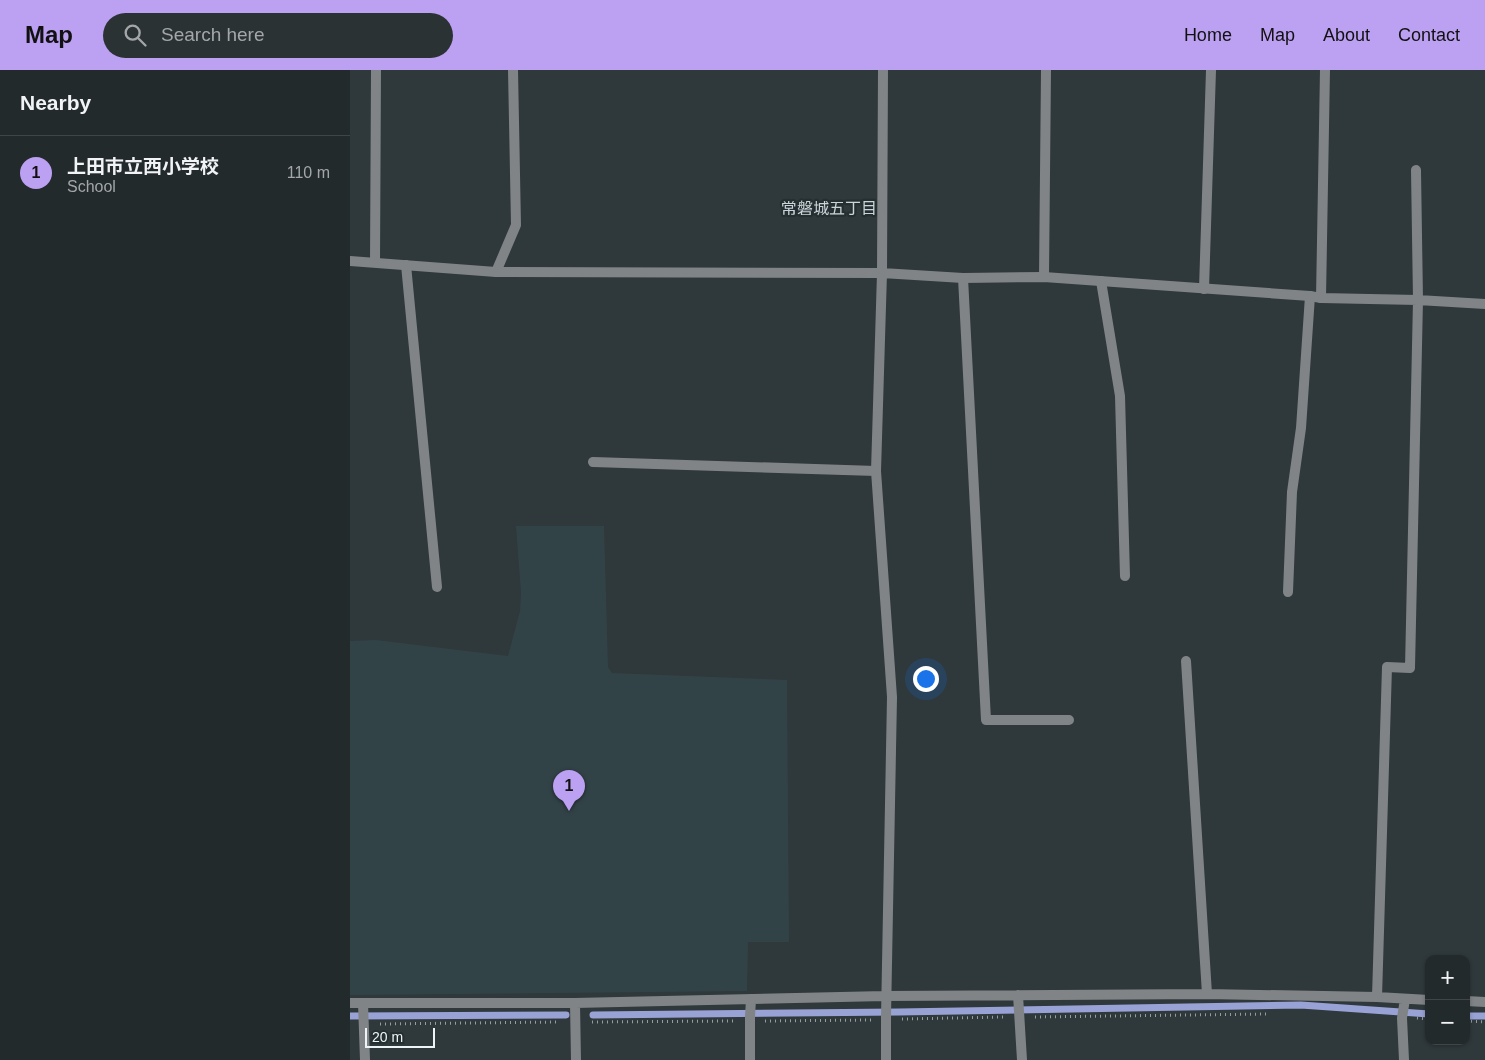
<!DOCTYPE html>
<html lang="en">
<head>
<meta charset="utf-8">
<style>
	body { margin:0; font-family:Arial,"Noto Sans JP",sans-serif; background:#2b3234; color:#f1f3f6 }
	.controls { position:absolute; right:15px; bottom:15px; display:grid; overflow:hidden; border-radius:10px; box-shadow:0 1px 4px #0004 }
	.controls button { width:45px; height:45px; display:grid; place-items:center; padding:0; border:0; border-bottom:1px solid #404648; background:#232a2c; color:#f1f3f6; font:25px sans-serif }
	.scale { position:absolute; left:15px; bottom:12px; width:70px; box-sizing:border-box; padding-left:5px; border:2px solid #eef4f6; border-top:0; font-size:14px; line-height:18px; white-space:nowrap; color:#eef4f6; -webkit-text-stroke:4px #252e31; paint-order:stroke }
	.you { position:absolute; left:575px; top:608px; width:18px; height:18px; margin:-12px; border:4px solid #fff; border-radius:50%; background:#1a73e8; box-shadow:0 0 0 8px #1a73e833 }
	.badge { display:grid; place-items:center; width:32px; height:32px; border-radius:50%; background:#bca0f2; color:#111; font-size:16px; font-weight:700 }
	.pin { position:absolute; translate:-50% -41px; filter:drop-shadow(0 1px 2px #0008) }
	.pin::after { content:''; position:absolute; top:26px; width:18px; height:15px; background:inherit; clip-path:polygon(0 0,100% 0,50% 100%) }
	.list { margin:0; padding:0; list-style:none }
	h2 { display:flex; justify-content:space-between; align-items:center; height:65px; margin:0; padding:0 20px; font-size:21px }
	h2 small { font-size:16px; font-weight:400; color:#a3a7a9 }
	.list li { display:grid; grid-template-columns:32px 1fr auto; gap:15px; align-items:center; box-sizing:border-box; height:75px; padding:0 20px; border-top:1px solid #404648 }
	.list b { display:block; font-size:19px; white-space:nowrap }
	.list p { margin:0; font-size:16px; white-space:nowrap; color:#a3a7a9 }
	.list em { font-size:16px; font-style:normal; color:#a3a7a9 }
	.icon { flex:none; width:28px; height:28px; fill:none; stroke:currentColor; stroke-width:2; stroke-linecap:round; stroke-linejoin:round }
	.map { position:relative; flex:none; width:1135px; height:990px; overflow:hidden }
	header { display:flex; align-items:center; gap:30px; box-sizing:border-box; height:70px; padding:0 25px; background:#bca0f2; color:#111 }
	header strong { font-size:24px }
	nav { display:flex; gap:28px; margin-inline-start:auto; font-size:18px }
	.search { width:350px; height:45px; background:#2b3234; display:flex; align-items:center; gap:12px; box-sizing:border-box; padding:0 18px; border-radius:28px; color:#a3a7a9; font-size:19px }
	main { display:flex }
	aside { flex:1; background:#232a2c }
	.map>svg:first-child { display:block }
</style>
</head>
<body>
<header>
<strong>Map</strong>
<div class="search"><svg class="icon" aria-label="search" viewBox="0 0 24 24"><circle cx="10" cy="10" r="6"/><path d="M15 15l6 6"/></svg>Search here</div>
<nav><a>Home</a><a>Map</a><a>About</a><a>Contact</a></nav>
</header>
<main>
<aside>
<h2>Nearby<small></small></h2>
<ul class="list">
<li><span class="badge">1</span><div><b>上田市立西小学校</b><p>School</p></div><em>110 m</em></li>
</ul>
</aside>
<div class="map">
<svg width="1135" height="990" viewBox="0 0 1135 990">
	<rect width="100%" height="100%" fill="#2f383b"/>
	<path fill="#324348" d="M166 456H254L258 597 262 603 437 610 439 872H398L397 921 0 925V571L26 570 158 586 170 541 171 523Z"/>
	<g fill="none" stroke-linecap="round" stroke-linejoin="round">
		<path stroke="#99a2d5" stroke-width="7" d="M243 945 549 942 951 935 1079 944
			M0 946 216 945
			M1116 946H1135"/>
		<path stroke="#959d9f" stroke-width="3" stroke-dasharray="1 4" stroke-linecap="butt" d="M685 947 916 944
			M1067 948 1079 949
			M552 949 653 947
			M415 951 521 950
			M1116 951 1135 952
			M242 952 383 951
			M30 954 208 952"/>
		<path stroke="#808487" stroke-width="10" d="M25 192 26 0
			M56 195 87 517
			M146 202 166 155 163 0
			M694 207 696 0
			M613 208 636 650H719
			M751 211 770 326 775 506
			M854 219 861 0
			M971 228 975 0
			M243 392 526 401
			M938 522 942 422 951 358 960 226
			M536 947V990
			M400 990V947"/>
		<path stroke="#808487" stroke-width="10" d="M533 0 532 203 526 401 542 627 536 947
			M0 191 146 202 532 203 613 208 694 207 960 226 971 228 1068 230 1135 234
			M836 591 857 924
			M668 925 672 990
			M1027 927 1037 597 1060 598 1068 230 1066 100
			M1116 931 1135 932
			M0 933H225L535 926 857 924 1027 927 1079 930
			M13 933 15 990
			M225 933 226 990
			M400 947 401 929
			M1054 990 1052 948 1055 929"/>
	</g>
	<g text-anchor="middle" stroke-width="4.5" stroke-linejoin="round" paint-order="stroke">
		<g font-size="16" fill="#cad5d9" stroke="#252e31">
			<text x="479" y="144">常磐城五丁目</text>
		</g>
	</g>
</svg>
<div class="controls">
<button>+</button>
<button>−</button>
</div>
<div class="scale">20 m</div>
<div class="you"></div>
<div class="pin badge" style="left:219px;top:741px">1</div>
</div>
</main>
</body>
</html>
